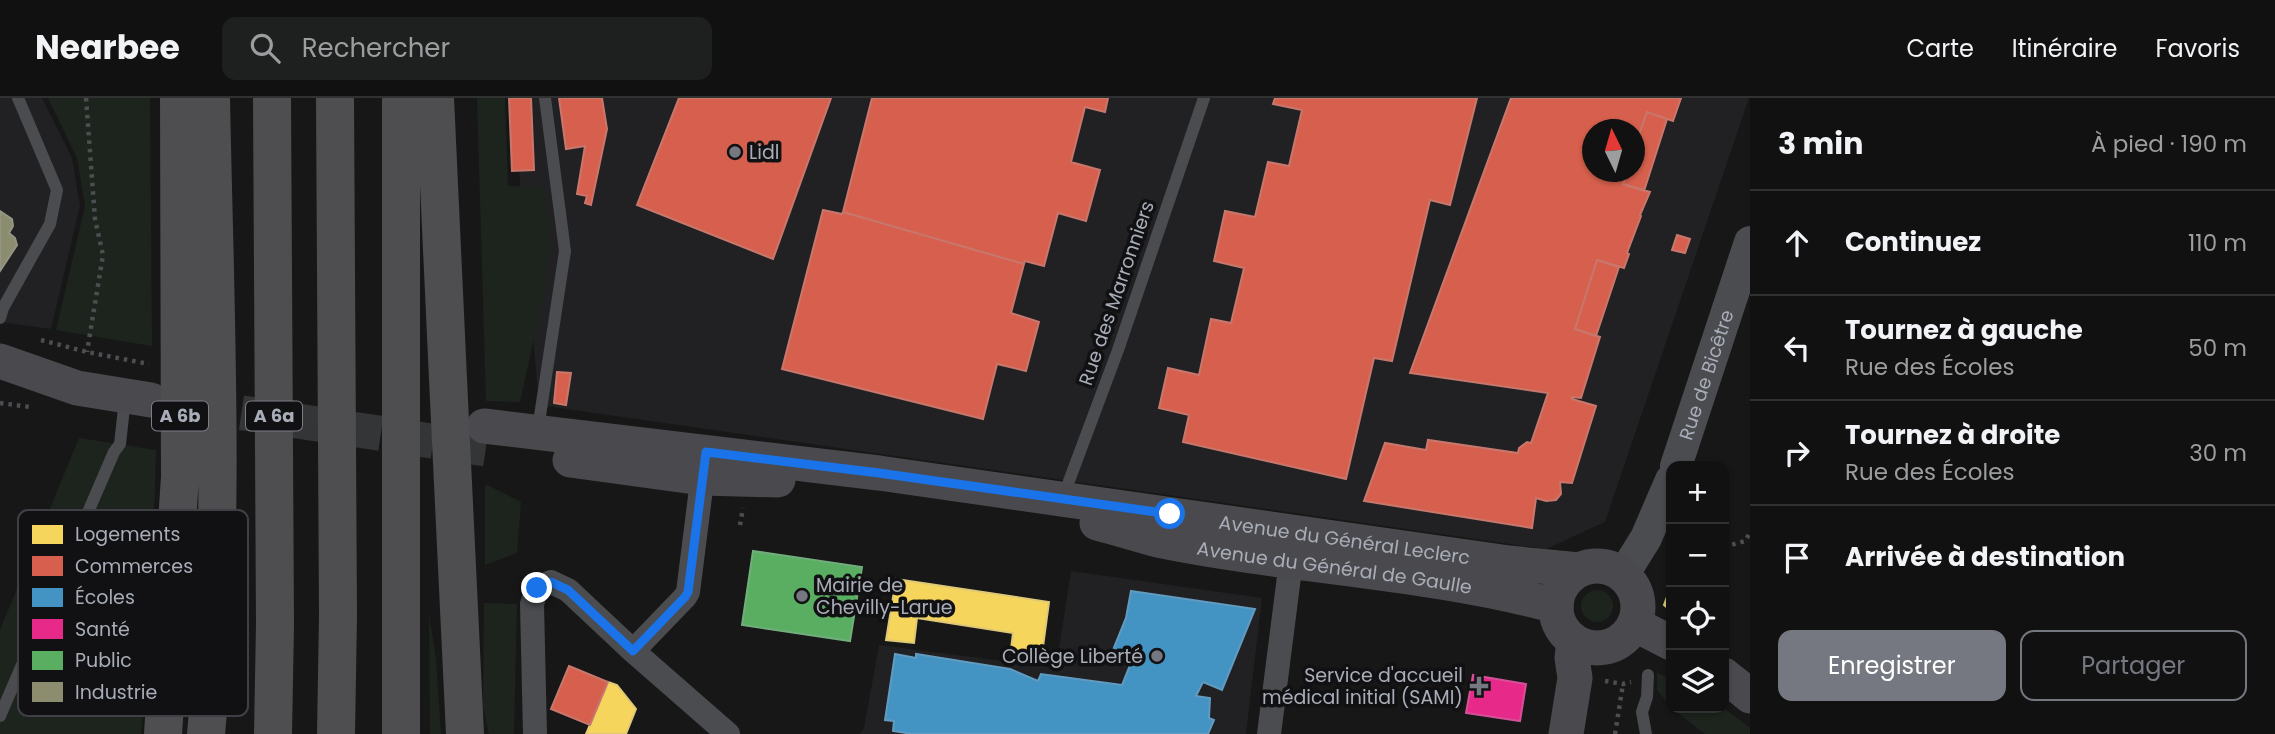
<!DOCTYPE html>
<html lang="fr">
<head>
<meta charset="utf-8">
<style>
	body { margin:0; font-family:Poppins,sans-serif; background:#1e1f1f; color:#f1f3f6 }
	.controls { position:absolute; right:21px; bottom:21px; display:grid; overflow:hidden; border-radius:14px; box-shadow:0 2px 5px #0004 }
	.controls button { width:63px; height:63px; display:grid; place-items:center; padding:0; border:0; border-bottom:2px solid #303131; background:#111; color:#f1f3f6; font:35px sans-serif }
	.compass { position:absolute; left:1582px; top:21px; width:63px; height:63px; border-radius:50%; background:#111; box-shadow:0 2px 5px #0004; rotate:355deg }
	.stop { position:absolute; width:21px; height:21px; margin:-16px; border:5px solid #1a73e8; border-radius:50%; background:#fff }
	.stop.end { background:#1a73e8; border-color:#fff; box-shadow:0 2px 7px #0008 }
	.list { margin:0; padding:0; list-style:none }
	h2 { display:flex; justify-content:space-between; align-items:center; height:91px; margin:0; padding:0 28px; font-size:30px }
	h2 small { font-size:23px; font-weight:400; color:#9c9d9f }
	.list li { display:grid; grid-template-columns:46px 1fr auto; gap:21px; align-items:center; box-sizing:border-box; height:105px; padding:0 28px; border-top:2px solid #303131 }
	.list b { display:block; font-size:26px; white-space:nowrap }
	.list p { margin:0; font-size:23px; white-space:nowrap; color:#9c9d9f }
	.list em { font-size:23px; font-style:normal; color:#9c9d9f }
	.actions { display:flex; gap:14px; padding:21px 28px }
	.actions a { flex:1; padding:16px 0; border:2px solid #757880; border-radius:14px; text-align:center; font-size:24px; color:#757880 }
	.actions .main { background:#757880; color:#fff }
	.icon { flex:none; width:38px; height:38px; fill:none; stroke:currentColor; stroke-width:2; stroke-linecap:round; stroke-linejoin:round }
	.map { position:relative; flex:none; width:1750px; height:636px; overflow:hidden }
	header { display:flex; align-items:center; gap:42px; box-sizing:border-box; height:98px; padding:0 35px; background:#111; border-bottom:2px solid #303131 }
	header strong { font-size:33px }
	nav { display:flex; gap:38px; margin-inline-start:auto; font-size:24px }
	.search { width:490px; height:63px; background:#1e1f1f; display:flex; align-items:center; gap:18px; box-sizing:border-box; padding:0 24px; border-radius:14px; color:#9c9d9f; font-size:26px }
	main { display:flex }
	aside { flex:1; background:#111 }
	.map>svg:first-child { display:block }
</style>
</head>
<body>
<header>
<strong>Nearbee</strong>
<div class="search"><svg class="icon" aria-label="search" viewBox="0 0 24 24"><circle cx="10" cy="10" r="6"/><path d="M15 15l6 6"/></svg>Rechercher</div>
<nav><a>Carte</a><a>Itinéraire</a><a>Favoris</a></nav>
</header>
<main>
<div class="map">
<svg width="1750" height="636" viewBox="0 0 1750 636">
	<rect width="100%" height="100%" fill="#171717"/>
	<path fill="#212123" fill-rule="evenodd" d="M0 0H42L72 60 80 108 51 231 0 224Z
		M513 0H1749L1605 424 1546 451 539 307ZM1592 32H1634V74H1592Z
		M1071 473 1262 500 1246 636H859L864 630 879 547 1056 570Z"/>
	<path fill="#1d241e" d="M48 0H150L152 248 56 232 85 108 77 60Z
		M477 0H505L508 88 543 89 550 125 546 186 520 304 486 303Z
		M79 340 156 352 152 487 141 636H0V532Z
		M485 386 521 404 517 455 485 467Z
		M1581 508a16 16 0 1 1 32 0a16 16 0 1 1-32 0Z
		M484 505 517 506 514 636H489L483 609Z
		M429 516 436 561 441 636H430Z
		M1657 575 1671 580V609L1657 592Z
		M1672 610H1724L1750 630V636H1705Z"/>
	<path fill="#f6d55c" stroke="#dfc978" stroke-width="2" d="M896 481 1049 504 1042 556 1011 551 1013 535 917 520 914 545 886 542Z
		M1671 497V513L1664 507 1667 499Z
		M608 584 617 587 636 611 626 636H586Z"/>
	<path fill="#d6604d" stroke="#c8776d" stroke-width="2" d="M509 0H531L534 72 512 73Z
		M559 0H602L607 31 591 107 585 105 587 98 577 96 585 48 566 51Z
		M679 0H831L773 161 637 107Z
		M872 0H1108L1105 14 1085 9 1071 64 1100 72 1086 123 1058 115 1044 168 1025 163 1024 166 843 114Z
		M1275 0H1477L1450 107 1430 102 1392 263 1374 260 1346 381 1183 344 1189 317 1159 310 1168 270 1199 277 1211 221 1231 225 1244 170 1214 163 1225 113 1255 119 1268 64 1289 68 1302 12 1273 6Z
		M1511 0H1681L1673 23 1647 14 1634 51V32H1592V74H1627L1623 86 1650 94 1640 117 1641 118 1627 155 1629 156 1624 170 1597 162 1575 231 1600 239 1581 300 1572 299V301L1596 308 1572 385 1560 384 1561 396 1556 402 1546 403 1536 400 1532 430 1364 403 1385 345 1426 352 1428 342 1518 355 1519 350 1527 344 1531 345 1548 295 1410 275Z
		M1647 14 1667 21 1644 93 1623 86 1627 74H1634V51Z
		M823 112 842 116 843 114 1024 166 1011 215 1039 224 1026 273 997 266 983 321 782 271Z
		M1677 137 1690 141 1685 155 1672 152Z
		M1597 162 1619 169 1596 238 1575 231Z
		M557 274 571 275 566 307 554 305Z
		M569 568 608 584 590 627 551 611Z"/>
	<path fill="#4393c3" stroke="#619bc0" stroke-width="2" d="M1131 493 1255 511 1222 592 1203 584 1196 598 1210 600 1209 620 1214 622 1208 636H913L893 633 894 623 885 622 895 556 916 560V556L1010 571 1038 583 1041 576 1122 587 1132 562 1113 552 1126 520Z"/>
	<path fill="#e7298a" stroke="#d45198" stroke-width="2" d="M1473 577 1526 586 1520 623 1466 615Z"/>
	<path fill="#5aae61" stroke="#71ae7b" stroke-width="2" d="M753 453 862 469 850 543 742 527Z"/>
	<path fill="#8c8c6e" stroke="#949684" stroke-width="2" d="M0 113 12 121 13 128 9 135 15 140 17 147 0 173Z"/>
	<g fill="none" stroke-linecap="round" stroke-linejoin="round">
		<path stroke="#343537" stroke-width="35" stroke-dasharray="35 18" stroke-linecap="butt" d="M189 307 486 351"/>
		<path stroke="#4d4e52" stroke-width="4.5" stroke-dasharray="3.5 5" stroke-linecap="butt" d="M86 0 95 121 103 157 87 254
			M41 242 87 254 149 266
			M0 305 30 309
			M740 427 743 410
			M1724 449 1745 443 1750 435
			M1605 583 1623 586 1631 584
			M1615 636 1623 586"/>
		<path stroke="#4b4c50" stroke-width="12" d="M0 220 3 210 50 126 57 92 18 0
			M538 331 565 153 545 0
			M1065 398 1069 383 1118 252 1204 0
			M26 558 136 612
			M0 618 114 354 120 346 125 301
			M1646 636 1642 614 1647 599 1648 577"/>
		<path stroke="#4b4c50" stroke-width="24" d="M704 367 688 494 685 499 633 553 728 636
			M535 636 532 506 537 490 551 484 568 492 633 553
			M1269 636 1291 463"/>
		<g stroke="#4b4c50" stroke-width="32">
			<path id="s1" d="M1676 368 1750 144"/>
			<path d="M1623 477 1646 440 1671 382"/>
		</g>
		<g stroke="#4a4a4e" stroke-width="35">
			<path d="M0 263 77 290 151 302"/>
			<path id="s2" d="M484 328 879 375 1509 465 1579 472"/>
			<path d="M570 362 702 380 778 382"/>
			<path id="s3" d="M1097 425C1117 430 1138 437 1158 442 1290 469 1426 473 1556 508"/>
			<circle cx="1597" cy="509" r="41"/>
			<path d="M1634 526 1671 545"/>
			<path d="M1724 577 1750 598"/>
			<path d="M1566 636 1575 580 1572 560 1574 543"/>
		</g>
		<path stroke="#4e4e51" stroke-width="38" d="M272 0 275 526 273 636
			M335 0 338 518 336 636
			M401 0V636
			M435 0C446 212 453 424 465 636
			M163 636 180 379 179 0
			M206 636C226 425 215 212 211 0"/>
	</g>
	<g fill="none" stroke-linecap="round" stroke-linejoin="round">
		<path stroke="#1a73e8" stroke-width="9" d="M537 490 551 484 568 492 633 553 685 499 688 494 706 354 879 375 1170 416"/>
	</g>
	<g fill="#757880" stroke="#111113" stroke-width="2.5">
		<circle cx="735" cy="54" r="7"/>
		<circle cx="802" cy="498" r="7"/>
		<circle cx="1157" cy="558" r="7"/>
		<path d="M1475.5 577.5h7v7h7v7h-7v7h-7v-7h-7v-7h7z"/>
	</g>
	<g text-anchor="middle" stroke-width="7" stroke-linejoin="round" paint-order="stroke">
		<g fill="#111113" stroke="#7b7e86" stroke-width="2">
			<rect x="152" y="303.5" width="56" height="29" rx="5"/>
			<rect x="246" y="303.5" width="56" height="29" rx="5"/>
		</g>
		<g font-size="18" font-weight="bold" fill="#a8adb8">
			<text x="180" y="324">A 6b</text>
			<text x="274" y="324">A 6a</text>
		</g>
		<g font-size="19" fill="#a8adb8" stroke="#111113" text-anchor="start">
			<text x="749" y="61">Lidl</text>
			<text x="816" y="494">Mairie de<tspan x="816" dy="22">Chevilly-Larue</tspan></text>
			<text x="1143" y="565" text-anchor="end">Collège Liberté</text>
			<text x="1463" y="584" text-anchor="end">Service d'accueil<tspan x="1463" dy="22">médical initial (SAMI)</tspan></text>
		</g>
		<g font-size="19" fill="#a8adb8" stroke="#111113">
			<text transform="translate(1116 195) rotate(-71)" y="7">Rue des Marronniers</text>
			<text dy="7" stroke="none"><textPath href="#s1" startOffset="96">Rue de Bicêtre</textPath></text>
			<text dy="7" stroke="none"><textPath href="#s2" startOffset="868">Avenue du Général Leclerc</textPath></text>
			<text dy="7" stroke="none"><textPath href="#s3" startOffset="242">Avenue du Général de Gaulle</textPath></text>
		</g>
	</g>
	<rect x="18" y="412" width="230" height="206" rx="10" fill="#111113" stroke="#3e4045" stroke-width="2"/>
	<rect x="32" y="427" width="31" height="19" fill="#f6d55c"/>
	<rect x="32" y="458" width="31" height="20" fill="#d6604d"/>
	<rect x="32" y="490" width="31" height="19" fill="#4393c3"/>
	<rect x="32" y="521" width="31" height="20" fill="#e7298a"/>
	<rect x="32" y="553" width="31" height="19" fill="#5aae61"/>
	<rect x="32" y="584" width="31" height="20" fill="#8c8c6e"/>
	<g font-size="19" fill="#a8adb8">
		<text x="75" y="443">Logements</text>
		<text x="75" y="475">Commerces</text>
		<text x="75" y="506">Écoles</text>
		<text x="75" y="538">Santé</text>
		<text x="75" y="569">Public</text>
		<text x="75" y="601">Industrie</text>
	</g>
</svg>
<div class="controls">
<button>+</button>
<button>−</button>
<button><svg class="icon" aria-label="locate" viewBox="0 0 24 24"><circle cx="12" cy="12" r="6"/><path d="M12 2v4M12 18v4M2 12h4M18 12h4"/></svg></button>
<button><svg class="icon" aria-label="layers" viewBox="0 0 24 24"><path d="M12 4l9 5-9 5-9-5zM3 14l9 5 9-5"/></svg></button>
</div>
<svg class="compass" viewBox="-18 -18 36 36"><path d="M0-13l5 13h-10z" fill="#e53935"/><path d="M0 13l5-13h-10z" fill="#9c9d9f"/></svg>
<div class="stop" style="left:1170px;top:416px"></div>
<div class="stop end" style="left:537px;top:490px"></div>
</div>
<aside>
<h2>3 min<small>À pied · 190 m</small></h2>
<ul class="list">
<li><svg class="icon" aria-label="ahead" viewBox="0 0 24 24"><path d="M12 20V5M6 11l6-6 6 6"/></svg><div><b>Continuez</b></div><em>110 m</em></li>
<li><svg class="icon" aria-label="left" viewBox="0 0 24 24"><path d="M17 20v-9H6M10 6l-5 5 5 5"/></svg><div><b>Tournez à gauche</b><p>Rue des Écoles</p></div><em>50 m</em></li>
<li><svg class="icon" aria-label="right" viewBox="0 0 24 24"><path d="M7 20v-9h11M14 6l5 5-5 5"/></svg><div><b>Tournez à droite</b><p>Rue des Écoles</p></div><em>30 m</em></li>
<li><svg class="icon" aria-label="arrive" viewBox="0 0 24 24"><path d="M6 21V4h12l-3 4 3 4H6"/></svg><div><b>Arrivée à destination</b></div></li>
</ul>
<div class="actions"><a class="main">Enregistrer</a><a>Partager</a></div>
</aside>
</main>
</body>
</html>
